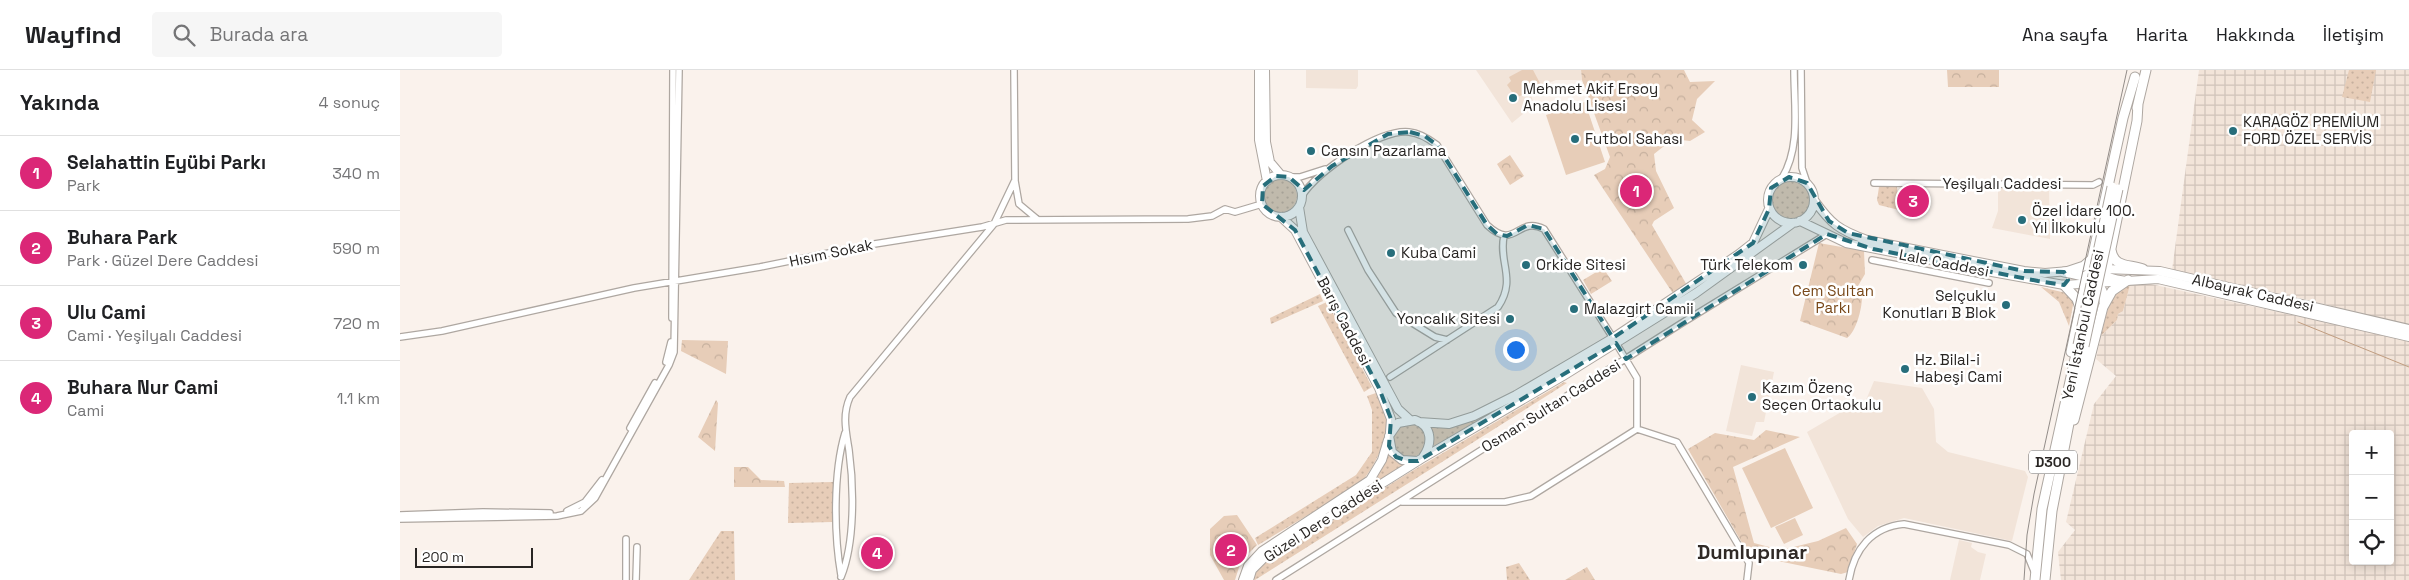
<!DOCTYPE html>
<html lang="tr">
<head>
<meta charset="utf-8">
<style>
	body { margin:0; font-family:"Space Grotesk",sans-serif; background:#f6f6f6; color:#202124 }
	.controls { position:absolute; right:15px; bottom:15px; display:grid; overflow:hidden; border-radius:5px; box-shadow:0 2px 12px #0003 }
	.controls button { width:45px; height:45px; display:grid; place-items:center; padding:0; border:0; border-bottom:1px solid #e0e0e0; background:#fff; color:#202124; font:25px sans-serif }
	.scale { position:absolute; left:15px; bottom:12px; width:118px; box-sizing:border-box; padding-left:5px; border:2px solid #282523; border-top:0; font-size:14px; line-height:18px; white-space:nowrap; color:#282523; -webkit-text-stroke:4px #fff; paint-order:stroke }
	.you { position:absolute; left:1115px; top:279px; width:18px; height:18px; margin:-12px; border:4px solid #fff; border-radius:50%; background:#1a73e8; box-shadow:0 0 0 8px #1a73e833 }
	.badge { display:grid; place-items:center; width:32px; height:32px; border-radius:50%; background:#db2777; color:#fff; font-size:16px; font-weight:700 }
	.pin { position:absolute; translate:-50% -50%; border:2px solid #fff; box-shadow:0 1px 5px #0006 }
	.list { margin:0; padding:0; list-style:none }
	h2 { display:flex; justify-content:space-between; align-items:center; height:65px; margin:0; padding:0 20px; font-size:21px }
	h2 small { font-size:16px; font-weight:400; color:#757577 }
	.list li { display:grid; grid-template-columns:32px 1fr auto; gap:15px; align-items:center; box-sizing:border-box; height:75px; padding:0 20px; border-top:1px solid #e0e0e0 }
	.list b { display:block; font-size:19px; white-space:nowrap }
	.list p { margin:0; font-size:16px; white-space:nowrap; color:#757577 }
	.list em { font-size:16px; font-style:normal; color:#757577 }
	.icon { flex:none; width:28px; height:28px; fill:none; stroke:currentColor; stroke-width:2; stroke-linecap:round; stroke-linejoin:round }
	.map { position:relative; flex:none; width:2009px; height:510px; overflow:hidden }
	header { display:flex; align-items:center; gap:30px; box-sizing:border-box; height:70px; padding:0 25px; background:#fff; border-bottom:1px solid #e0e0e0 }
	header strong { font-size:24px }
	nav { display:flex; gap:28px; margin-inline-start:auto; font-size:18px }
	.search { width:350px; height:45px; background:#f6f6f6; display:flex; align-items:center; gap:12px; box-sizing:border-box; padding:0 18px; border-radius:5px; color:#757577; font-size:19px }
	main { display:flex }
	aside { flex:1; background:#fff }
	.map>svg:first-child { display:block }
</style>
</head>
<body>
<header>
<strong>Wayfind</strong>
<div class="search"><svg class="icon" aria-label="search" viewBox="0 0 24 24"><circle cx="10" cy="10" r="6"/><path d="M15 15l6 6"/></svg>Burada ara</div>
<nav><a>Ana sayfa</a><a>Harita</a><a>Hakkında</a><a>İletişim</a></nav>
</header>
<main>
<aside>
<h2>Yakında<small>4 sonuç</small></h2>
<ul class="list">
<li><span class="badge">1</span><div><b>Selahattin Eyübi Parkı</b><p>Park</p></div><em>340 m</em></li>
<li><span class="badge">2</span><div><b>Buhara Park</b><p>Park · Güzel Dere Caddesi</p></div><em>590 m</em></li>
<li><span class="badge">3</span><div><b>Ulu Cami</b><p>Cami · Yeşilyalı Caddesi</p></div><em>720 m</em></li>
<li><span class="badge">4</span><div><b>Buhara Nur Cami</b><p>Cami</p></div><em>1.1 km</em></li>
</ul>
</aside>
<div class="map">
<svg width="2009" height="510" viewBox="0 0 2009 510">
	<defs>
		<pattern id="industrial-grid" width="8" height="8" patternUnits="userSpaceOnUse" patternTransform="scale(1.25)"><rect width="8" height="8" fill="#f2e4d9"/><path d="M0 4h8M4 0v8" fill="none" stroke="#d0c3ba"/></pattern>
		<pattern id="grass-dots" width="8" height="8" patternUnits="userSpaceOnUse" patternTransform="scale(1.25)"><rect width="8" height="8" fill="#e7cdb8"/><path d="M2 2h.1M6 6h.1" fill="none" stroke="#c6b09e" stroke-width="1.8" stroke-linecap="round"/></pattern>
		<pattern id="park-crowns" width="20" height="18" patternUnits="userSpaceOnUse" patternTransform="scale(1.25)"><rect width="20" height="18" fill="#e7cdb8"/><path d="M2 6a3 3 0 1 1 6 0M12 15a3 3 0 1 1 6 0" fill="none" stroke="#c6b09e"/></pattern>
	</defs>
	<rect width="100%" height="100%" fill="#faf2ec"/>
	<path fill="#f2e4d9" d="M906 0H958V16L956 19 906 18Z
		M1076 0H1181L1182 10H1156L1130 21 1134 35 1112 53Z
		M1649 116 1650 169 1592 158 1598 141V120L1601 118Z
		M1341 295 1374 302 1364 352H1356L1352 366 1326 361Z
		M1474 311 1522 318 1534 339 1536 372 1548 382 1625 401 1628 407 1612 471 1504 448 1478 456 1463 467 1448 449 1407 362 1460 331 1466 330Z
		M1559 470 1572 473 1571 477 1578 482 1586 484 1580 510H1550Z"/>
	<path fill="url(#industrial-grid)" fill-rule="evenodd" d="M1799 0H2009V255L1900 228 1772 200Z
		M1746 213 2009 271V510H1661L1658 482 1675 460 1666 452 1694 334 1716 306 1696 289 1701 266 1717 250 1718 244 1723 241 1730 215ZM1953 364H1990V491H1953Z"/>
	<path fill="url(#grass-dots)" d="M1949 0H1976L1970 32 1942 27Z
		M863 126a17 17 0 1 1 34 0a17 17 0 1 1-34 0Z
		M1371 130a20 20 0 1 1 40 0a20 20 0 1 1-40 0Z
		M1479 117H1497L1499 140 1479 135 1477 130Z
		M1730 215 1723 241 1718 244 1717 250 1701 266C1706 247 1709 220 1730 215Z
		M1641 217 1666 223 1674 230 1669 256 1659 232Z
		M920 224 923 231 871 254 870 248Z
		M927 232 972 317 964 322 918 236Z
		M1164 312 1167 313 855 510 852 507 860 496 1007 404Z
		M976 323C1000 348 979 392 960 414L858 475 855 468 956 405 972 382V340L967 326Z
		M1076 348 1079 350 1034 376V365L1030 357Z
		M993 370a17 17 0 1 1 34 0a17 17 0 1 1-34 0Z
		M989 381 996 391 1006 396 970 418Z
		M433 412V452L388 453 389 413Z
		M321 461H334L335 510H289Z
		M1119 493 1130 510H1107L1106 497Z"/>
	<path fill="url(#park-crowns)" d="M1181 0H1284L1290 12 1315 11 1297 29 1292 50 1305 62 1290 71 1273 69 1254 84 1256 101 1274 138 1254 151 1252 155 1288 217 1274 225 1194 105 1205 99 1210 87 1182 10Z
		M1547 0H1599V17H1548Z
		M1110 85 1124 106 1110 115 1097 94Z
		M1419 173 1464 181 1465 204 1458 216C1459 219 1461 224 1462 227 1462 239 1456 262 1447 268L1400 251Z
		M1203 198 1212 211 1191 224 1183 210Z
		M282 270 328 271 326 304 281 281Z
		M316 330 318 333 315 381 298 367Z
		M1366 360 1400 367 1333 397 1354 473 1381 480 1418 471 1446 458 1457 474 1448 502 1441 504 1349 485 1288 379 1315 363 1354 370Z
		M334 397H348L361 410 384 411 385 417H334Z
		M837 445 857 475 841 491 835 510H824L810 485V459L824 446Z
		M1187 497 1195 510H1165Z"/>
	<path fill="#e7cdb8" d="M1122 0H1133L1141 15 1116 28 1107 15 1111 11 1109 7Z
		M1185 32 1205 92 1166 105 1146 45Z
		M1385 378 1413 438 1371 458 1342 398Z
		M1395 448 1403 465 1384 474 1375 457Z"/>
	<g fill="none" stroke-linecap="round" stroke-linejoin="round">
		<path stroke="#c19d80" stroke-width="1" d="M1898 252 2009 297"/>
		<g stroke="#aea7a1" stroke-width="8">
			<path id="minor" d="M1401 0 1402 98 1407 113
				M889 107H900L925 99
				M1382 108C1401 77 1394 36 1394 0
				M615 111 619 134 637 149
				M1474 113 1693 115 1699 112
				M902 126C917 101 979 59 1009 62 1020 63 1029 69 1037 75L1087 155C1116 182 1117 145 1144 159L1213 268
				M948 160 968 200 996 243 1035 267 1047 270
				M1472 190 1589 213
				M272 248 273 0
				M0 267 42 261 234 218 360 197 468 175 582 157 606 150 788 149 812 146 825 139 835 142 862 134
				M1216 273 1237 308V359L1277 372 1349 493 1347 510
				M266 292 271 272
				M990 307 1098 237C1117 209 1098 192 1104 166
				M230 358 255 313
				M1002 432H1105L1131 426 1237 359
				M167 441 185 432 202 410
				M0 445 83 442 150 443
				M0 449 157 446 181 441 195 428 269 295 274 282 279 0
				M441 505C434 465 433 403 445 363
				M441 507C455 473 454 417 449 380 446 361 442 345 450 327L594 154 615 110 614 0
				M226 510V469
				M236 510 237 477
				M876 510 1282 253 1427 164
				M1449 510C1454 479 1472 457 1504 454L1609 475 1627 484 1634 501"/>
		</g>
		<g stroke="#aea7a1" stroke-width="10">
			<path id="major" d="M859 0V70L867 111
				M865 0 866 72 870 92 881 105
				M860 126a21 21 0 1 1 42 0a21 21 0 1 1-42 0Z
				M1368 130a23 23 0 1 1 46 0a23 23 0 1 1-46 0Z
				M1414 130C1431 154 1439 160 1467 170L1624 201 1645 203 1669 201
				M899 137 903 162 998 339 1009 349
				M881 147 895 160 979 318 991 349 990 362
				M1400 151 1446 173 1592 202 1664 215 1758 209 2009 267
				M1703 199 1760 201 2009 259
				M1019 352 1049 354 1074 346 1116 325 1213 268 1339 184 1353 173 1369 139
				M1018 391 1002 390 992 382 989 366 998 353 1015 350C1032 356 1033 373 1023 387
				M843 510 848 496 862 481 970 410 982 390 988 370
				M849 510 852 500 865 487 1021 389 1163 306 1296 223 1393 153"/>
		</g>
		<g stroke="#aea7a1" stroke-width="11">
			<path id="highway" d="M1737 38 1746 0
				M1711 180C1714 198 1729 194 1743 199
				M1664 202C1683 205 1705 210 1704 233
				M1666 202 1684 196 1692 189
				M1703 210 1706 203 1737 51 1738 34
				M1723 211C1710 209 1693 204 1692 189L1723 48 1735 7
				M1664 215 1677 229 1680 238
				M1671 282 1687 205 1696 199
				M1674 350 1703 237 1712 221 1728 210
				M1635 510 1642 439 1678 275
				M1645 510 1652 441 1684 276"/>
		</g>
		<use href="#minor" stroke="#fff" stroke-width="5.5"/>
		<use href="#major" stroke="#fff" stroke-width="8"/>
		<use href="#highway" stroke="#fff" stroke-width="9"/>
		<path stroke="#928c88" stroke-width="1" d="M1624 510 1627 465 1634 424 1727 0"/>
		<g stroke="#aea7a1" stroke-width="11" stroke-linecap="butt">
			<path id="highway-bridge" d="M1678 275 1712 117
				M1684 276 1718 119"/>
		</g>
		<use href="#highway-bridge" stroke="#fff" stroke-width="9"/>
	</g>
	<path fill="#276e7b" fill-opacity="0.2" stroke="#276e7b" stroke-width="4" stroke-dasharray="10 6" stroke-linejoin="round" d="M1010 62 1025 66 1037 75 1087 155 1097 164 1107 166 1128 155 1144 159 1213 268 1353 173 1369 139 1371 118 1389 107 1407 113 1429 151 1448 163 1624 201 1664 202 1668 210 1664 215 1638 211 1473 179 1427 164 1226 289 1216 273 1018 391H1008L996 387 989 376 991 349 979 318 895 160 862 134 863 116 876 106 889 107 904 120 932 96 988 64Z"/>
	<g fill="#276e7b" stroke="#fff" stroke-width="2">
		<circle cx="1113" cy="28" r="5"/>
		<circle cx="1833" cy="61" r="5"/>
		<circle cx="1175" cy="69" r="5"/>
		<circle cx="911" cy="81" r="5"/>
		<circle cx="1622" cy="150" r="5"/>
		<circle cx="991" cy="183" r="5"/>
		<circle cx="1126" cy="195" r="5"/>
		<circle cx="1403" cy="195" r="5"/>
		<circle cx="1606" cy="235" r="5"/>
		<circle cx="1174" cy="239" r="5"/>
		<circle cx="1110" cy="249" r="5"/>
		<circle cx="1505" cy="299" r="5"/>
		<circle cx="1352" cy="327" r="5"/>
	</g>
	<g text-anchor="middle" stroke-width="5" stroke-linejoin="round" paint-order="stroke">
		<rect fill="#fff" stroke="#686665" stroke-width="1" x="1629" y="380.5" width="48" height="23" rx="4"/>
		<g font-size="14" font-weight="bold" fill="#282523">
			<text x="1653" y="397">D300</text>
		</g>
		<g font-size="15" fill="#282523" stroke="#fff" text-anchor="start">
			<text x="1123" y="24">Mehmet Akif Ersoy<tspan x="1123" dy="17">Anadolu Lisesi</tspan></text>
			<text x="1843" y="57">KARAGÖZ PREMİUM<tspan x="1843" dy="17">FORD ÖZEL SERVİS</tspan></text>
			<text x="1185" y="74">Futbol Sahası</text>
			<text x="921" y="86">Cansın Pazarlama</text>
			<text x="1632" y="146">Özel İdare 100.<tspan x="1632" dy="17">Yıl İlkokulu</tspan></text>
			<text x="1001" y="188">Kuba Cami</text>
			<text x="1136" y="200">Orkide Sitesi</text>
			<text x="1393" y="200" text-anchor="end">Türk Telekom</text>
			<text x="1596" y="231" text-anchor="end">Selçuklu<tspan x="1596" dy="17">Konutları B Blok</tspan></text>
			<text x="1184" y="244">Malazgirt Camii</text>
			<text x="1100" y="254" text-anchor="end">Yoncalık Sitesi</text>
			<text x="1515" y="295">Hz. Bilal-i<tspan x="1515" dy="17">Habeşi Cami</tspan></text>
			<text x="1362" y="323">Kazım Özenç<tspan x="1362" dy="17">Seçen Ortaokulu</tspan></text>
		</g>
		<g font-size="15" fill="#282523" stroke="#fff">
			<text x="1602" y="119">Yeşilyalı Caddesi</text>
			<text transform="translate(431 183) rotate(-12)" y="5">Hısım Sokak</text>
			<text transform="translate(1544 193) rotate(11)" y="5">Lale Caddesi</text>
			<text transform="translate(1853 223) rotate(13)" y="5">Albayrak Caddesi</text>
			<text transform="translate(944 251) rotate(62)" y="5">Barış Caddesi</text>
			<text transform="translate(1683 255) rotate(-78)" y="5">Yeni İstanbul Caddesi</text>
			<text transform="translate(1151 336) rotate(-32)" y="5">Osman Sultan Caddesi</text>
			<text transform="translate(923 451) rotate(-33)" y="5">Güzel Dere Caddesi</text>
		</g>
		<g font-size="15" fill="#784819" stroke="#fff">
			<text x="1433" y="226">Cem Sultan<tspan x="1433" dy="17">Parkı</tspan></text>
		</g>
		<g font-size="20" font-weight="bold" fill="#302a26" stroke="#fff">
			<text x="1352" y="489">Dumlupınar</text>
		</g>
	</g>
</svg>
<div class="controls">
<button>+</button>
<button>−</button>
<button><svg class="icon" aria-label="locate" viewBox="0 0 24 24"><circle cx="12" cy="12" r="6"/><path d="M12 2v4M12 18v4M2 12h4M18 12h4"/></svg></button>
</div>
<div class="scale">200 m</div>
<div class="you"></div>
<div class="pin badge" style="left:1236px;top:121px">1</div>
<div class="pin badge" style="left:831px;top:480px">2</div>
<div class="pin badge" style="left:1513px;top:131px">3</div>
<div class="pin badge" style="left:477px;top:483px">4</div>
</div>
</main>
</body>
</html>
